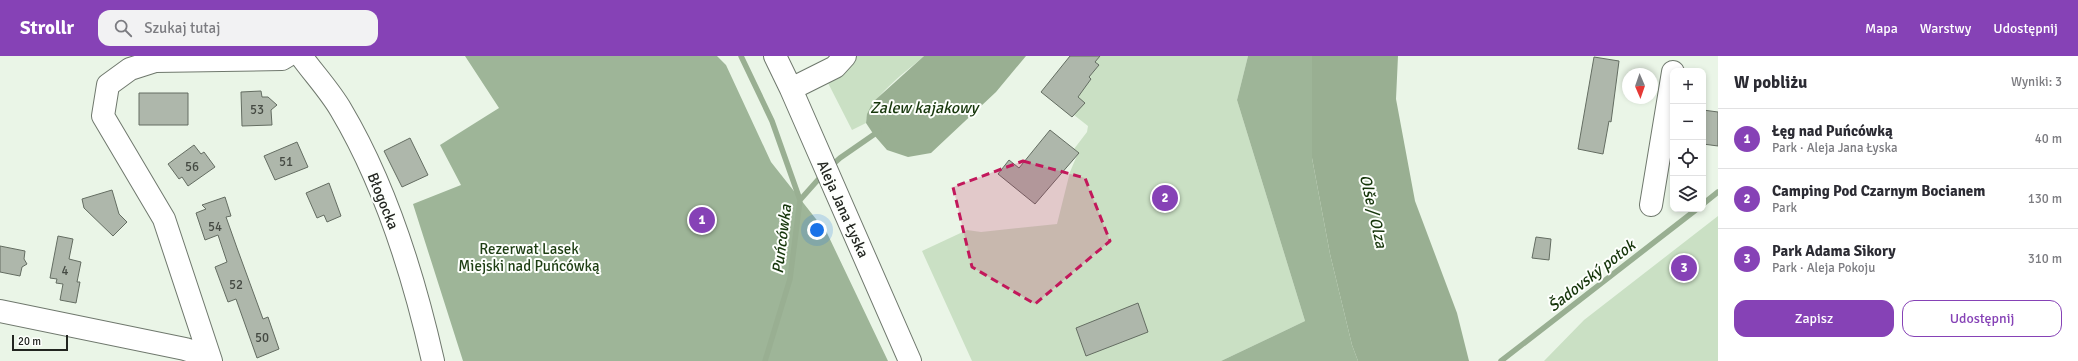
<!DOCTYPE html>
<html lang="pl">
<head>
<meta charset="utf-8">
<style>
	body { margin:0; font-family:Signika,sans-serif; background:#f2f2f3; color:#2b2b33 }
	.controls { position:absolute; right:12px; top:12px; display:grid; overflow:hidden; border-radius:8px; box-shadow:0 2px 6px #0003 }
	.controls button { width:36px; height:36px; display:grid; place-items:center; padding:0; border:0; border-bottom:1px solid #e1e1e2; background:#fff; color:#2b2b33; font:20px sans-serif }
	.compass { position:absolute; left:1622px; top:12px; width:36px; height:36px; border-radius:50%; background:#fff; box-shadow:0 2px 6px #0003; rotate:178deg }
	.scale { position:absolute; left:12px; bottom:10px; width:56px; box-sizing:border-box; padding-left:4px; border:2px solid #222520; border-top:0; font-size:11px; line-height:14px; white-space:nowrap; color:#222520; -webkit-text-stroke:3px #fdfffc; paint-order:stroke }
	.you { position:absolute; left:817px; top:174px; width:14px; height:14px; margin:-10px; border:3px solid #fff; border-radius:50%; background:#1a73e8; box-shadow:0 0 0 6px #1a73e833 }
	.badge { display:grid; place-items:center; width:26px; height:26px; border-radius:50%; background:#8642b6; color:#fff; font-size:13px; font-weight:700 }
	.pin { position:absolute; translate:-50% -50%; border:2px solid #fff; box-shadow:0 1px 4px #0006 }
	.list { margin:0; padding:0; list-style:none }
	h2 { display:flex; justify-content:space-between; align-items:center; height:52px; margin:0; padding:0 16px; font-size:17px }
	h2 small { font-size:13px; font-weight:400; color:#7c7c81 }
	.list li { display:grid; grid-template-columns:26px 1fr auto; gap:12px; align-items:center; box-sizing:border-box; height:60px; padding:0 16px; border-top:1px solid #e1e1e2 }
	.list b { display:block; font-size:15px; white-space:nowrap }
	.list p { margin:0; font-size:13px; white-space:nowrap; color:#7c7c81 }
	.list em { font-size:13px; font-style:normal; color:#7c7c81 }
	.actions { display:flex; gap:8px; padding:12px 16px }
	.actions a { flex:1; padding:9px 0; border:1px solid #8642b6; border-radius:12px; text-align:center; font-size:14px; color:#8642b6 }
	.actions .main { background:#8642b6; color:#fff }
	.icon { flex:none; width:22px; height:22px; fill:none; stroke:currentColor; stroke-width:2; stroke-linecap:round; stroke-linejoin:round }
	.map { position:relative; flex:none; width:1718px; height:305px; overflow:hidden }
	header { display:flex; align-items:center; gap:24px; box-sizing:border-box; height:56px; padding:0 20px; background:#8642b6; color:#fff }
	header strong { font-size:19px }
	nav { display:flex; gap:22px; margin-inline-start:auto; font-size:14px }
	.search { width:280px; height:36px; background:#f2f2f3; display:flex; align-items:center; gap:10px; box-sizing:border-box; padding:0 14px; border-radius:12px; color:#7c7c81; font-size:15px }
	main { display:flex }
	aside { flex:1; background:#fff }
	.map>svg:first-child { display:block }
</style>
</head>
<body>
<header>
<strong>Strollr</strong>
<div class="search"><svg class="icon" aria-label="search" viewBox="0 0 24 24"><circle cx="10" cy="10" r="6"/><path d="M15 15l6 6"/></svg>Szukaj tutaj</div>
<nav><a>Mapa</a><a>Warstwy</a><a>Udostępnij</a></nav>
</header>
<main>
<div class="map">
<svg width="1718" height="305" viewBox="0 0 1718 305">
	<rect width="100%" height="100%" fill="#eaf5e7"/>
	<path fill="#cae0c4" d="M857 0H924C905 17 869 41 866 67L852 74 827 25 844 13Z
		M1070 0H1248L1237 44 1305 265 1221 305H972L922 195 967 174 981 176 1057 168 1070 116 1078 97 1074 93 1087 76 1088 70 1074 59 1072 61 1041 36Z
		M1718 160V305H1544L1584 264Z"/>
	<path fill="#9eb598" d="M465 0H717L726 9 771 106 827 177 888 305H463L413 148 461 129 440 89 499 52Z
		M1248 0H1312V102L1330 198 1352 289 1358 305H1221L1305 265 1237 44Z"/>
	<path fill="#99af92" d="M924 0H1026L996 36 931 97 908 101 887 94 874 79 866 67 867 58 873 46Z
		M1312 0H1398L1396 43 1415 145 1457 257 1469 305H1358L1352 289 1330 198 1312 102Z"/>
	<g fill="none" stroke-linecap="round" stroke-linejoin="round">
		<path stroke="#99af92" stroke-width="5.5" d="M741 0 772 65 800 144 790 223 765 305
			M830 111 840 102 879 75
			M800 144 824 117
			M1703 148 1718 136
			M1501 305 1697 153"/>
	</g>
	<path fill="#aeb7ab" stroke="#646d62" d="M1070 0H1100L1095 6 1099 9 1089 21 1091 23 1078 41 1085 47 1072 61 1041 36Z
		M1594 1 1619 5 1611 66 1609 65 1603 98 1578 93Z
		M261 35 262 41H268L277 49 271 54 272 69 242 70 241 36Z
		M139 37H188V69H139Z
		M1703 54 1718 56V90L1703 88Z
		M1050 74 1079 97 1035 148 998 118 1009 104 1019 112Z
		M410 82 428 119 402 131 384 95Z
		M297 86 308 111 275 124 264 100Z
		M194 89 201 98 204 96 215 111 188 130 182 121 179 123 168 108Z
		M329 127 341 160 327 166 324 159 317 162 306 137Z
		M112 134 119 158 127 166 113 180 84 152 82 143Z
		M225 141 231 160 226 161 237 192 263 263 268 261 279 293 257 302 236 243 228 246 215 211 227 206 218 179 205 184 196 157 206 153 202 149Z
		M58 180 73 183 69 203 81 206 77 226H80L76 247 60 244 63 228 56 227 57 223 50 222Z
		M1536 181 1551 183 1549 204 1532 202Z
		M0 190 25 195 24 203 27 208 22 211 20 220 0 216Z
		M1138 247 1148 276 1086 300 1076 272Z"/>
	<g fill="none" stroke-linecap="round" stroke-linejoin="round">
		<g stroke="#6f786d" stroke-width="24">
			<path id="minor" d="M301 0C314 18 330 35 341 54 385 128 414 221 433 305
				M775 0 791 33 910 305
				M791 33 835 11 845 0
				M1651 149 1673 16
				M0 255 185 293 209 301
				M211 305 164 163 103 60 108 29 130 13 155 5 282 3 287 0"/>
		</g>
		<use href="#minor" stroke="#fff" stroke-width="22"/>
	</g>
	<path fill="#c2185b" fill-opacity="0.2" stroke="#c2185b" stroke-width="3" stroke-dasharray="8 5" stroke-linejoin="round" d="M1023 105 1085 122 1110 185 1035 248 972 211 953 131Z"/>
	<g text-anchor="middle" stroke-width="4" stroke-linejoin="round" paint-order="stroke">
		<g font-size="13" fill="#454a43">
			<text x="257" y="58">53</text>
			<text x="286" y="110">51</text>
			<text x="192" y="115">56</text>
			<text x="215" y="175">54</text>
			<text x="65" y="219">4</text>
			<text x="236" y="233">52</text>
			<text x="262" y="286">50</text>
		</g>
		<g font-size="15" fill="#222520" stroke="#fdfffc">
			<text transform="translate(383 145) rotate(68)" y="5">Błogocka</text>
			<text transform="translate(843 153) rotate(66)" y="5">Aleja Jana Łyska</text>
		</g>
		<g font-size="15" fill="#1e3e13" stroke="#fdfffc">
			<text x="529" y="198">Rezerwat Lasek<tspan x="529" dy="17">Miejski nad Puńcówką</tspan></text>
		</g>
		<g font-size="16" font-style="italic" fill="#16360b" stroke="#fdfffc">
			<text x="924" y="57">Zalew kajakowy</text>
			<text transform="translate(1374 155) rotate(77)" y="6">Olše / Olza</text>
			<text transform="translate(781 183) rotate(-83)" y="6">Puńcówka</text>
			<text transform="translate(1591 219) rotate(-38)" y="6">Šadovský potok</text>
		</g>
	</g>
</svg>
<div class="controls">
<button>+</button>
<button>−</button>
<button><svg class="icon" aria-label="locate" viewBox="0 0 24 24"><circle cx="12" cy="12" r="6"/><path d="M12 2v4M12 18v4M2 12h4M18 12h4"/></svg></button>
<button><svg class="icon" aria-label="layers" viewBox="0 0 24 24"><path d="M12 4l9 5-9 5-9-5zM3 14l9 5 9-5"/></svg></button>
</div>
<svg class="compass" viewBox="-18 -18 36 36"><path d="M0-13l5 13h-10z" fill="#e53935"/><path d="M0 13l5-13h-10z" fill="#7c7c81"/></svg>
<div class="scale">20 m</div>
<div class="you"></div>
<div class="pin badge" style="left:702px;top:164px">1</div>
<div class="pin badge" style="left:1165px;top:142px">2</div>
<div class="pin badge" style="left:1684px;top:212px">3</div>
</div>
<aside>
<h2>W pobliżu<small>Wyniki: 3</small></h2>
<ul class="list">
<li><span class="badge">1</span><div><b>Łęg nad Puńcówką</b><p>Park · Aleja Jana Łyska</p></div><em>40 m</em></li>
<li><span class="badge">2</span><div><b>Camping Pod Czarnym Bocianem</b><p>Park</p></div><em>130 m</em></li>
<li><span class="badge">3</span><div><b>Park Adama Sikory</b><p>Park · Aleja Pokoju</p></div><em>310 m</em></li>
</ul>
<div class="actions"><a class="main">Zapisz</a><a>Udostępnij</a></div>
</aside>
</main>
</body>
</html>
